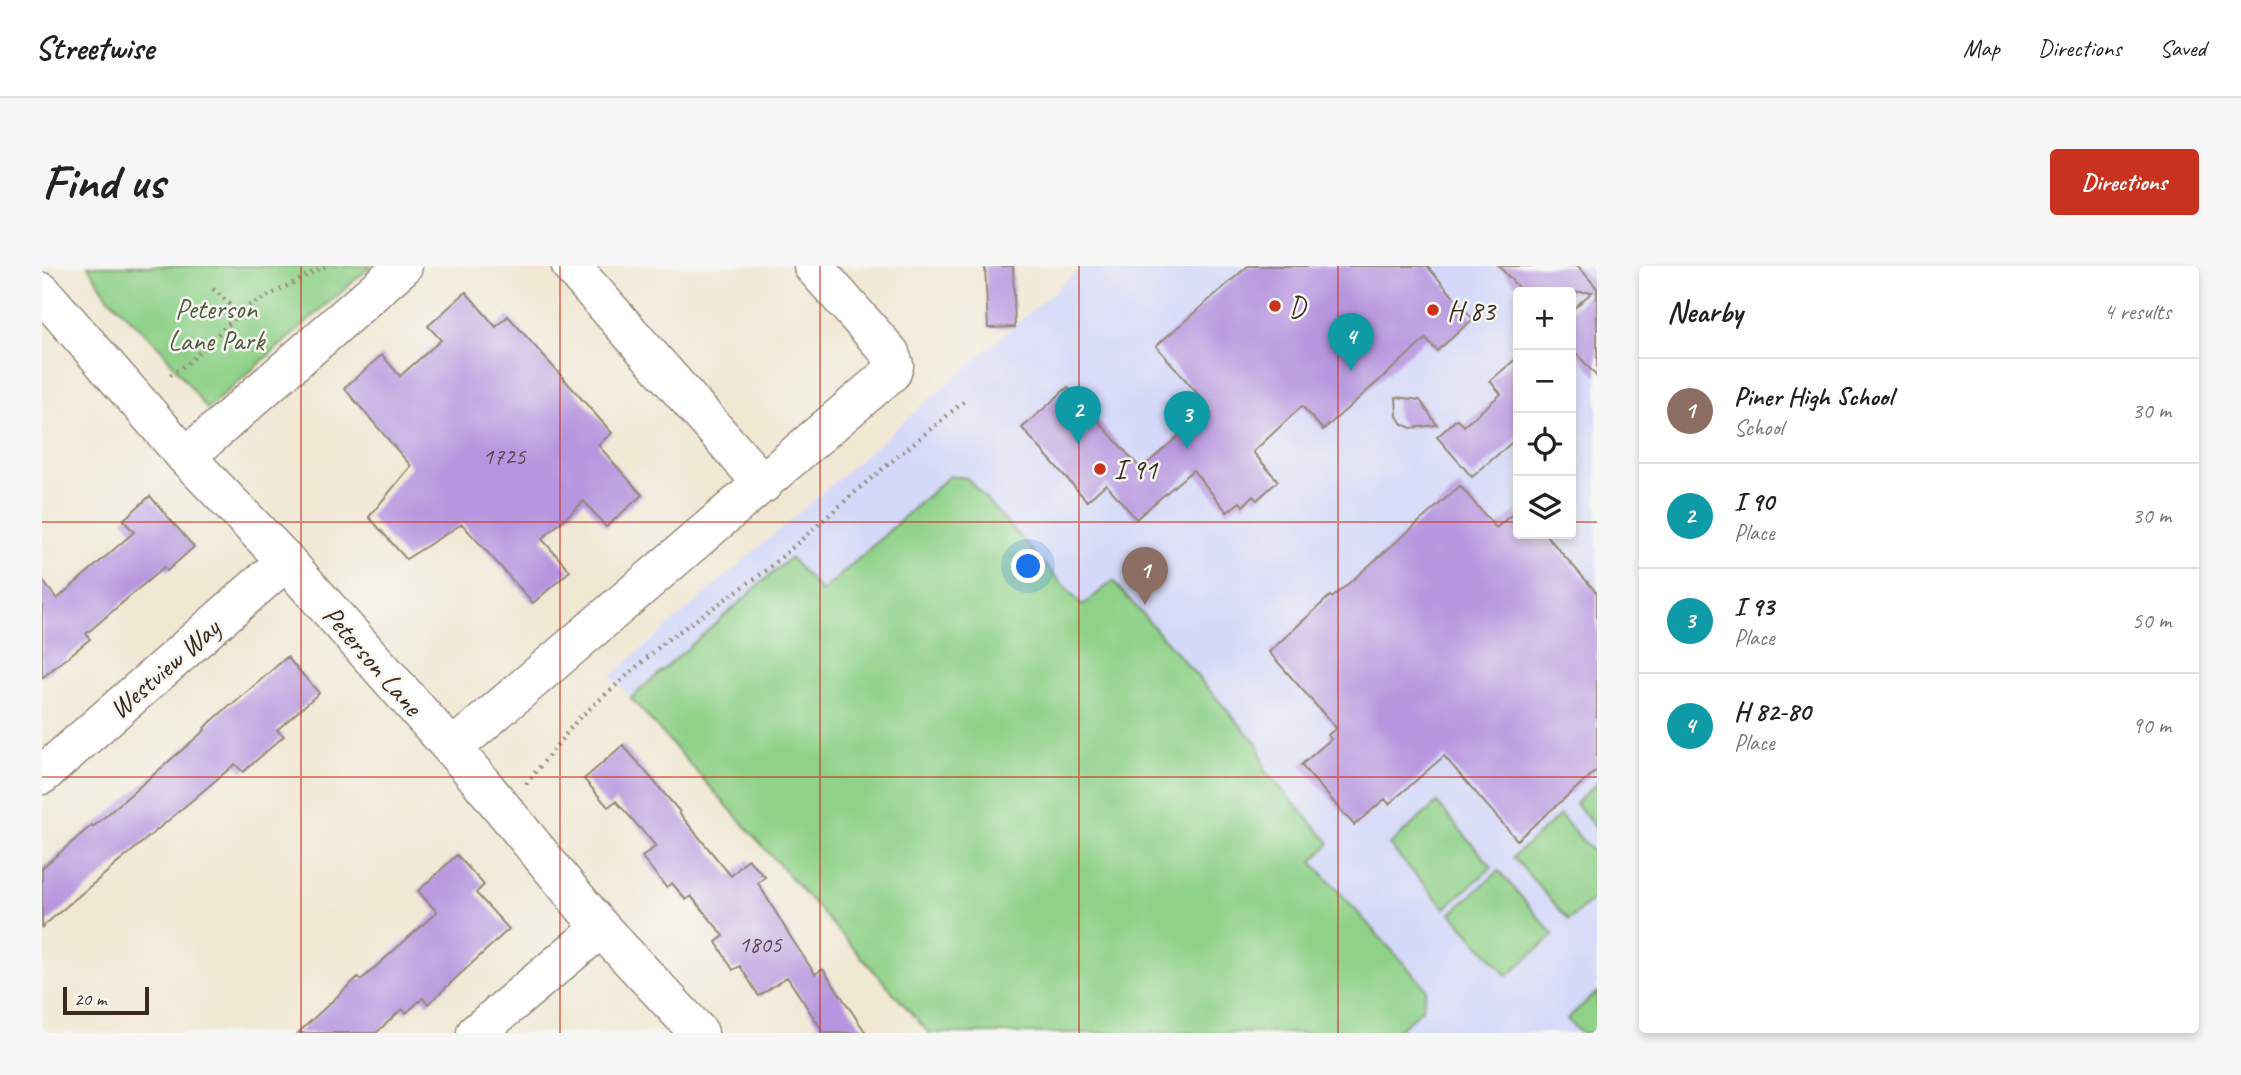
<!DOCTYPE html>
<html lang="en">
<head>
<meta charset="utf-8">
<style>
	body { margin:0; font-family:Caveat,sans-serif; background:#f6f6f6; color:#222 }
	.controls { position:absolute; right:21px; top:21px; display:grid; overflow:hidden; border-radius:7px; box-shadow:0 4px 10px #0003 }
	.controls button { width:63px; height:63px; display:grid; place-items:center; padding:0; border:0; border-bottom:2px solid #e0e0e0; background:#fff; color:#222; font:35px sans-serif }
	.scale { position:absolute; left:21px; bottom:18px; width:86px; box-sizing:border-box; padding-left:7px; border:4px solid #3b2a1e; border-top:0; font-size:19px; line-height:24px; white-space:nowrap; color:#3b2a1e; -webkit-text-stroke:5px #f6f6f2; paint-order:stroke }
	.you { position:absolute; left:987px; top:301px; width:24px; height:24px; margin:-18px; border:5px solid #fff; border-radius:50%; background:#1a73e8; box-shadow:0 0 0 10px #1a73e833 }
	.badge { display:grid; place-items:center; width:46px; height:46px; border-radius:50%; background:#c8321e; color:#fff; font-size:23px; font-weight:700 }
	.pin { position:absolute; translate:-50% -58px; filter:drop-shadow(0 2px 4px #0008) }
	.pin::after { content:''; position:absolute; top:37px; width:24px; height:21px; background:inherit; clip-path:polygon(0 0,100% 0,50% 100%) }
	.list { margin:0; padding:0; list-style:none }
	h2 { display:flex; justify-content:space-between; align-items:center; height:91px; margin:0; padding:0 28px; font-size:30px }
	h2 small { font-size:23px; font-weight:400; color:#767676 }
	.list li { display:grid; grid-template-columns:46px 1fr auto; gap:21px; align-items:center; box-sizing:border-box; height:105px; padding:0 28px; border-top:2px solid #e0e0e0 }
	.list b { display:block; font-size:26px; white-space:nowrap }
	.list p { margin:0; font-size:23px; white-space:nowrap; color:#767676 }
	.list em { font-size:23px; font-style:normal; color:#767676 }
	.icon { flex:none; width:38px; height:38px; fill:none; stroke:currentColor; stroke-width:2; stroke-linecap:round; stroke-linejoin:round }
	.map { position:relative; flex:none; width:1555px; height:767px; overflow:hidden; border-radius:7px }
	header { display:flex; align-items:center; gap:42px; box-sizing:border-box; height:98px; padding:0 35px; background:#fff; border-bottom:2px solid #e0e0e0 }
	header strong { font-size:33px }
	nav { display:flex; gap:38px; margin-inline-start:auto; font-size:24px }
	.intro { display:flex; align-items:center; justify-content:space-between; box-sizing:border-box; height:168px; padding:0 42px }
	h1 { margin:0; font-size:49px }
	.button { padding:18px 32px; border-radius:7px; background:#c8321e; color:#fff; font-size:24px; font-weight:700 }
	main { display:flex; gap:42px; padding:0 42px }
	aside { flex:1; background:#fff; border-radius:7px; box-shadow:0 4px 10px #0003 }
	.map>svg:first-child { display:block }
</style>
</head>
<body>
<header>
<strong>Streetwise</strong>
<nav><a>Map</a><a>Directions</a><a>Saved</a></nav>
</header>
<div class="intro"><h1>Find us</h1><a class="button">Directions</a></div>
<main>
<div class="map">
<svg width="1555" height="767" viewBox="0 0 1555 767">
	<rect width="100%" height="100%" fill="#f6f6f2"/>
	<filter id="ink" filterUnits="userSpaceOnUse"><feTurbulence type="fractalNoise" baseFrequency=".0143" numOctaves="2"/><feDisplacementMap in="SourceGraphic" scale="14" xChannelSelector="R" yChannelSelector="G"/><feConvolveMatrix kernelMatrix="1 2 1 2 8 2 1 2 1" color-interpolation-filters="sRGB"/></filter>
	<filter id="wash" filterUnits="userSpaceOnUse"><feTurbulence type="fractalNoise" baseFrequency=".00686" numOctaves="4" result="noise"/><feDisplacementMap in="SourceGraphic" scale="28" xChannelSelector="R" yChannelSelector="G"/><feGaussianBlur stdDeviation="1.57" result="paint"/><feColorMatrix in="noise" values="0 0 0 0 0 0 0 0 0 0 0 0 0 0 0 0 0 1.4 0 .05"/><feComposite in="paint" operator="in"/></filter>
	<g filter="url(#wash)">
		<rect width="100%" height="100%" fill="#f1e8d4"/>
		<path fill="#d4d8f9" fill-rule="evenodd" d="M1041 0H1555V767H887L569 410ZM1476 26H1529V268H1476Z"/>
		<path fill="#8fd188" stroke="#657e53" stroke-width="2" d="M46 0H329L165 143 120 84 67 32Z
			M907 210 925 212 1040 340 1071 315 1216 479 1223 505 1288 577 1270 596 1384 722 1380 743 1353 767H887L589 432 748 292 780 326Z
			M1555 517V563L1533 537Z
			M1395 537 1450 601 1403 642 1347 579Z
			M1518 549 1555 591V630L1527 654 1471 591Z
			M1457 605 1512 669 1465 710 1409 647Z
			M1555 726V767H1538L1525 753Z"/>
		<g id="blocks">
			<path fill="#b896df" d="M943 0H971L973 61 946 62Z
				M1206 0H1385L1431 53 1395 85 1384 73 1281 164 1260 140 1211 186 1236 215 1215 234 1211 230 1201 240 1198 236 1185 246 1151 204 1094 253 1064 218 1045 235 980 162 1026 121 1099 203 1168 142 1114 80Z
				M1457 0H1536L1555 22V111L1529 81V45L1550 26H1480Z
				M424 26 454 61 466 50 570 167 556 179 600 229 564 261 542 235 500 273 528 305 491 337 420 258 364 293 327 251 369 200 302 122 340 89 358 110 399 74 386 60Z
				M1476 91V171L1430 211 1395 171 1415 153 1422 160 1459 128 1448 115Z
				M1354 131 1378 134 1395 159 1369 162 1360 158 1355 150Z
				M1418 220 1454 262 1476 243V268H1503L1555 327V504L1475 574 1402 490 1347 538 1343 533 1312 559 1259 499 1289 473 1286 469 1294 462 1227 386 1288 330 1290 332Z
				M108 230 152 281 125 305 122 301 44 368 48 373 0 412V314L15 333 92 266 81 254Z
				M245 391 277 427 235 464 242 470 201 506 193 498 0 661V602L50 559 51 561 163 464 162 462 189 438 190 439Z
				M581 479 638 546 637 547 689 610 706 593 723 611 716 617 748 670 773 708 781 703 824 767H782L745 711 717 730 698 700 691 704 674 676 682 670 649 630 644 634 630 617 624 621 600 591 614 580 574 535 566 541 542 513Z
				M415 589 442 619 434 627 467 663 386 738 381 732 364 747 360 743 334 767H256L316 711 319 714 395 646 376 625Z"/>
		</g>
	</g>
	<g filter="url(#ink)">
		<use href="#blocks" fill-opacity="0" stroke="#968979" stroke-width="2"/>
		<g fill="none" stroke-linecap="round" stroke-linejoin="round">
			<g stroke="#968979" stroke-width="41">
				<path id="minor" d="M529 0 721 218
					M0 26 144 191 244 295 429 504 559 662 657 767
					M144 191 361 0
					M410 483 850 106 852 99 848 87 771 0
					M0 509 244 295
					M434 767 559 662"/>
			</g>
			<path stroke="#968979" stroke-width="4.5" stroke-dasharray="2 5" stroke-linecap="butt" d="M171 23 197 46
				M128 109 145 98 203 42 283 0
				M484 518 536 453 625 374 725 304 820 220 925 133"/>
			<use href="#minor" stroke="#fff" stroke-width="38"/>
		</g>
	</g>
	<path fill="none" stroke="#c8321e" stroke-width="2" stroke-opacity="0.55" d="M259 0V767M518 0V767M778 0V767M1037 0V767M1296 0V767M0 256H1476M1529 256H1555M0 511H1555"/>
	<g fill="#c8321e" stroke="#f6f6f2" stroke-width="2.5">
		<circle cx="1233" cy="40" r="7"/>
		<circle cx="1391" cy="44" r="7"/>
		<circle cx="1058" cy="203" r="7"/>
	</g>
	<g text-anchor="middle" stroke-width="5" stroke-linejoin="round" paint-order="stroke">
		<g font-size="24" fill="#5a454e">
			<text x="462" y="198">1725</text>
			<text x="718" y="686">1805</text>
		</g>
		<g font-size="28" fill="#3b2a1e" stroke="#f6f6f2" text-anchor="start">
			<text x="1247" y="50">D</text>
			<text x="1405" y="54">H 83</text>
			<text x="1072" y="213">I 91</text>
		</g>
		<g font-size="28" fill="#545c3e" stroke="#f6f6f2">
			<text x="174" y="52">Peterson<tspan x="174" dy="32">Lane Park</tspan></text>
		</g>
		<g font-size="28" fill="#3b2a1e" stroke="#f6f6f2">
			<text transform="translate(331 394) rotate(49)" y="10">Peterson Lane</text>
			<text transform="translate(122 402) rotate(-41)" y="10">Westview Way</text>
		</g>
	</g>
</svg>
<div class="controls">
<button>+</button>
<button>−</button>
<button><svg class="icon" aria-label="locate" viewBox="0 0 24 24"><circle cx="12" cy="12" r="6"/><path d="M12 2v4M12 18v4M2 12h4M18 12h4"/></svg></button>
<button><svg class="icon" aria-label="layers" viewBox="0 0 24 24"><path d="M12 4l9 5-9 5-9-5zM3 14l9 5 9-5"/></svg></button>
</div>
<div class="scale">20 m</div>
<div class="you"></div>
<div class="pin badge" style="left:1103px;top:339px;background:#8d6e63">1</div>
<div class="pin badge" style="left:1036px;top:178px;background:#0f9aa8">2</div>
<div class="pin badge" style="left:1145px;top:183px;background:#0f9aa8">3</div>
<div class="pin badge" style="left:1309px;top:105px;background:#0f9aa8">4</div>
</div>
<aside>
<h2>Nearby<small>4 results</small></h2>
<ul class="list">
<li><span class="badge" style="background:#8d6e63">1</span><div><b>Piner High School</b><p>School</p></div><em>30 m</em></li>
<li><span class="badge" style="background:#0f9aa8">2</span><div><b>I 90</b><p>Place</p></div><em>30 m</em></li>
<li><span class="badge" style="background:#0f9aa8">3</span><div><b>I 93</b><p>Place</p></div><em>50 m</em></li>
<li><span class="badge" style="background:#0f9aa8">4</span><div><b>H 82-80</b><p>Place</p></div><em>90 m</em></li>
</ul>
</aside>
</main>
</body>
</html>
